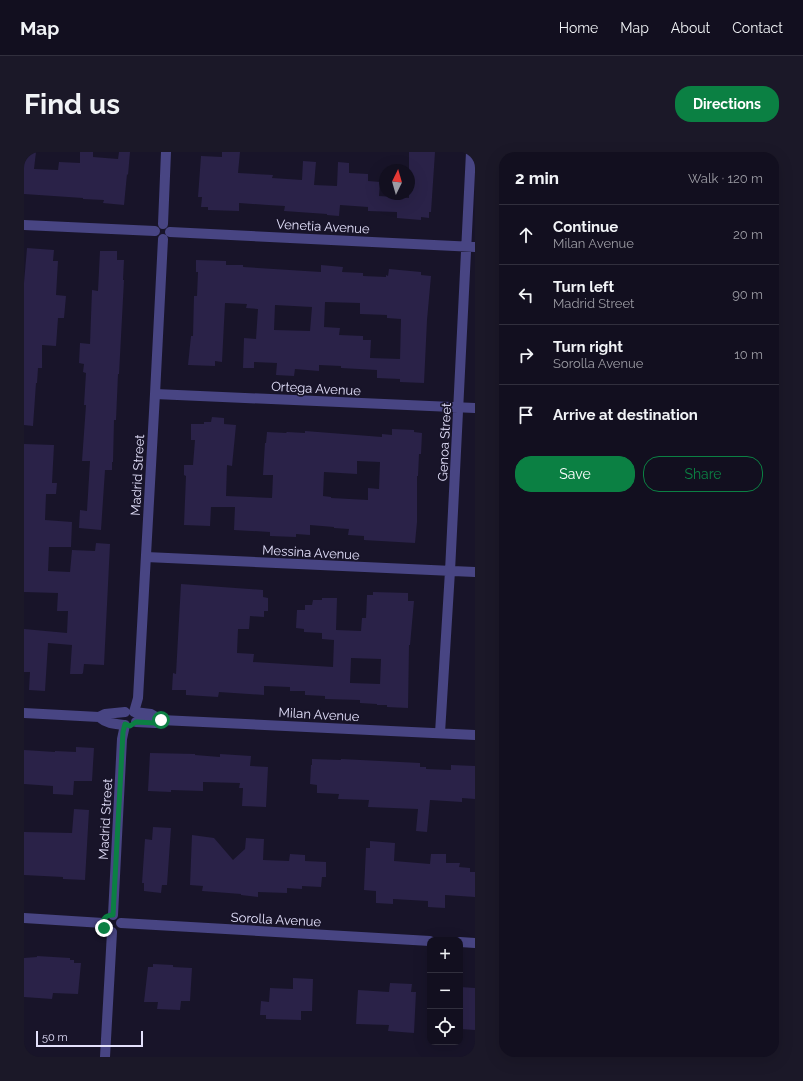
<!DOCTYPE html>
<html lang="en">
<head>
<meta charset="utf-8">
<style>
	body { margin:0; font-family:Raleway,sans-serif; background:#1b1828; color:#f1f3f6 }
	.controls { position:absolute; right:12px; bottom:12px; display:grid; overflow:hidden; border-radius:8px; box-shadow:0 4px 16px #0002 }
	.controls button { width:36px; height:36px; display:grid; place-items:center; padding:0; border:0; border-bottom:1px solid #312f3d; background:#120f1f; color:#f1f3f6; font:20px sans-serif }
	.compass { position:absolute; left:355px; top:12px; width:36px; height:36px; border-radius:50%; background:#120f1f; box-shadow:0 4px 16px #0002; rotate:5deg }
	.scale { position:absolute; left:12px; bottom:10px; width:107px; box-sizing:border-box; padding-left:4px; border:2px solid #e3e0fb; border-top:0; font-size:11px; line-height:14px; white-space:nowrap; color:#e3e0fb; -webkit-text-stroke:3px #181429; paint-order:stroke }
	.stop { position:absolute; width:12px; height:12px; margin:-9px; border:3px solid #0b8043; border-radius:50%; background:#fff }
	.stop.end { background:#0b8043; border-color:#fff; box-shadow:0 1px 4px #0008 }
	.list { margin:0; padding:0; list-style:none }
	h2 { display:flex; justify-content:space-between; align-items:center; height:52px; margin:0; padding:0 16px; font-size:17px }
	h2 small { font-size:13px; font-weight:400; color:#9c9ca4 }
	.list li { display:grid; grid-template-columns:26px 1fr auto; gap:12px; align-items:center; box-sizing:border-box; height:60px; padding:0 16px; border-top:1px solid #312f3d }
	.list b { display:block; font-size:15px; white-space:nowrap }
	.list p { margin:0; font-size:13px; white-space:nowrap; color:#9c9ca4 }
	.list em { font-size:13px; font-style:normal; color:#9c9ca4 }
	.actions { display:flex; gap:8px; padding:12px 16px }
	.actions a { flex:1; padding:9px 0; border:1px solid #0b8043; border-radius:16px; text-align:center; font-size:14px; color:#0b8043 }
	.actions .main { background:#0b8043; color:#fff }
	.icon { flex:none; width:22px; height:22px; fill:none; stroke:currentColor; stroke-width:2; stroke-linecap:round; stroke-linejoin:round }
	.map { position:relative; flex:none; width:451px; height:905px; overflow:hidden; border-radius:16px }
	header { display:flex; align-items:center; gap:24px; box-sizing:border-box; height:56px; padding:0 20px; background:#120f1f; border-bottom:1px solid #312f3d }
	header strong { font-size:19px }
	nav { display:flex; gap:22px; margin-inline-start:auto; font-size:14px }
	.intro { display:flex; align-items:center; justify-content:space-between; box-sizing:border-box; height:96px; padding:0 24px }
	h1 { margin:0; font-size:28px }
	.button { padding:10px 18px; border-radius:16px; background:#0b8043; color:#fff; font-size:14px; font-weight:700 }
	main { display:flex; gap:24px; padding:0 24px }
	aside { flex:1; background:#120f1f; border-radius:16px; box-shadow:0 4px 16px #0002 }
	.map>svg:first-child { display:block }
</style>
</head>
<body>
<header>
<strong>Map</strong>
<nav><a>Home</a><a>Map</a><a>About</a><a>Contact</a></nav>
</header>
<div class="intro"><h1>Find us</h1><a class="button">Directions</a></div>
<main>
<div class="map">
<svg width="451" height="905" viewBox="0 0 451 905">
	<rect width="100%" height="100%" fill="#181429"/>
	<path fill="#2a2248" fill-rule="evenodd" d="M0 0H12L10 17 34 18 35 10 56 11V0H69V5L94 7 95 0H106L104 23 103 22 100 53 79 51 80 48 59 47V46L0 42Z
		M198 0H216L214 21 249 23 248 26 278 28 279 9 292 10 290 33 313 34 314 10 325 11V21L344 22V29L356 30 355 44 385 46V0H411L407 60H405V66L397 65V68L373 66V60L344 59V55L316 53 315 64 303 63V62L260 59 261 54 244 53 215 51V59L184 58V55H177L178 45H174L177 4 198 5Z
		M3 96 30 98 29 109H34L32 143 42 144 40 166H34L32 194 18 193V216H14L13 231H12L9 274 0 273V131Z
		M76 99H93V108H100L99 128H100L95 222H94L92 268H90L89 310H88V318H81L77 378 55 376 56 358 63 359 66 309H58L62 253H60L62 221 59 220 60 212 55 211 56 191 66 192 68 138 74 139Z
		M172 108 202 109V113H219V115L297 120V113L319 115 318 120 339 121V124L362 125V123L364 124 365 117 397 120V123L407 124 403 168 400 231 376 230V227L353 226V218L317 216V214L295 213V219L271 217 270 224 252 223 253 211 230 210V216H219L220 186 232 187 234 157 222 156 223 152 201 151 198 210 191 209V214L164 213 167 184H169L170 144H173L174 120H172ZM301 150 336 151V162L363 163V166L377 167 376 207 346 206 347 188H339V184L315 183 316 176 300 175ZM251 153 288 155 286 179 250 178Z
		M188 265 200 266V272L212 273 208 314 203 313 202 344 248 346 249 323H239L241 291H242L243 280 262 281 263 280 281 281V279L358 285V282L368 283V277L390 278V280L398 281 397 302H395L394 324H393V370L391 391 340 388V384L324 383 325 377 310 376V375L286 373V383L272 382V385L246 384V380L210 378 211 355H187L186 374 160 373 162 324 160 323V313H169L171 288H167V272H180V270H187ZM333 309 356 310 355 337 344 336V348L307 346V345L299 344 300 320 333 322Z
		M0 292 30 293 28 331H33L32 342H22L21 368 48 370 47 395H25L24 419 46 420 48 398 71 399 72 391 86 392 80 513 60 512 59 521 58 522H46L48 493 24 491 21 539 5 538 6 520H0V477L43 481 44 459H33L34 441 0 440Z
		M157 432 239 438V445L244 446V459H240V465L226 464 225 477H214L213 501 230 502 229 510 309 515 310 488 298 487V481L280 480V477L272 476 273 458H281V453H288L289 448H298V446H313L312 478 337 479 338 466H342L343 443H349V440L384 441V449H390L386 493H385L384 556 363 555V553H353V552L336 551V548L301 547V544L281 543V539H266V535L240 534V543L195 540 194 545 162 543V538H148L149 521 152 522ZM327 506 357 507 356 532 326 531Z
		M52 595 70 596 68 629H50L49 643 29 642V634L0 632V598L31 600V599L52 600Z
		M126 601 171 602V603L196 605V602L227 604 226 614 244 615 242 655 218 654 219 636H215L216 631 179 630V639L147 638V640L124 639Z
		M288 607 317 608V607L396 611V615H402V617L427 618V613L451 614V647L438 646V650L406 648 403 680 392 679 394 657 344 655 345 648 314 647 315 642 293 641V633L286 632 287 613H288Z
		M50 657 65 658 61 728 39 727V725L0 723V680L48 681Z
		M129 675 147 676 143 733H138L137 741 120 739V731H118L121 687 128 688Z
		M168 683 190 686 209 708 221 697 222 686 240 687 239 708 265 709 266 702 281 703V709L302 710V725H298L297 735 278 734V737L263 736V741L234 740V745L217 743V742L178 739 179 734 166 733Z
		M346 689 371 691 370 709 406 712 407 702H422V711H436L435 715 446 716V720H451V745L421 743V756L404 755V749L369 747V752L352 751V739L340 738 342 696H346Z
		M13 804 46 806V808H50V811H57L54 842 29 841 28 847 0 845V806L13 805Z
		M129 812 149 813V815L168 816 166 849H157L156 858 133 857 134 850H120L124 815H129Z
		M269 826 289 827 288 859H277V868L242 867V863H236L237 849 245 850 246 836 269 837Z
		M366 831 388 832 387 840H392L390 881 364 879 365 873 332 872 334 838 365 840Z
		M436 835 451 836V878L436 877Z"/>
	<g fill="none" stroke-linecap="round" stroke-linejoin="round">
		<path stroke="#484583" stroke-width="10" d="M139 72 142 0
			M0 73 131 79
			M146 80 451 95
			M131 242 451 256
			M122 405 451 420
			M0 561 75 565 81 562 101 560
			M75 565C83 572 91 572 101 573L98 587 89 763
			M137 568 127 562 110 560 114 546 131 242 139 87
			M112 570 131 571 137 568 451 583
			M416 581 426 419 447 0
			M0 766 79 771
			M97 771 406 789
			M436 790 451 791
			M81 905 88 780"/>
	</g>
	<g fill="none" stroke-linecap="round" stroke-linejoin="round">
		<path stroke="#0b8043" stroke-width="5" d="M80 776C77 768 81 763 89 763L99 580 101 572 106 574 112 570 131 571 137 568"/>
	</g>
	<g text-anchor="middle" stroke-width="3.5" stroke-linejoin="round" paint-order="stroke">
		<g font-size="13" fill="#e3e0fb" stroke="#181429">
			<text transform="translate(299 74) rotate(3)" y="5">Venetia Avenue</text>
			<text transform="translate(292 236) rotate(3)" y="5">Ortega Avenue</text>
			<text transform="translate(420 290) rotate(-87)" y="5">Genoa Street</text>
			<text transform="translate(113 323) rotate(-87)" y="5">Madrid Street</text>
			<text transform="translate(287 400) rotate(3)" y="5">Messina Avenue</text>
			<text transform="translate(295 562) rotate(3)" y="5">Milan Avenue</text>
			<text transform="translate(81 667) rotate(-87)" y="5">Madrid Street</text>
			<text transform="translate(252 767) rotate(3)" y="5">Sorolla Avenue</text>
		</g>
	</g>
</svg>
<div class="controls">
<button>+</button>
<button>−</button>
<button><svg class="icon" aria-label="locate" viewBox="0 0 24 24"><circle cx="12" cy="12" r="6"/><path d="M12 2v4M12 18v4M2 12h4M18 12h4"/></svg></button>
</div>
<svg class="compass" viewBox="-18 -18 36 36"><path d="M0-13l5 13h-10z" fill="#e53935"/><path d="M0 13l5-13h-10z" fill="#9c9ca4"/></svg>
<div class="scale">50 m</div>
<div class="stop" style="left:137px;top:568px"></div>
<div class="stop end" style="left:80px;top:776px"></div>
</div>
<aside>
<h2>2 min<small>Walk · 120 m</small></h2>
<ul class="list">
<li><svg class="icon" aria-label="ahead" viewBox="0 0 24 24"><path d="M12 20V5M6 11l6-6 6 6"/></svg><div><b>Continue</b><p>Milan Avenue</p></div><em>20 m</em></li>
<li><svg class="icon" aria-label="left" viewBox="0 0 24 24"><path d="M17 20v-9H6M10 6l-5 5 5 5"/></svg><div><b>Turn left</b><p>Madrid Street</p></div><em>90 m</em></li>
<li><svg class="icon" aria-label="right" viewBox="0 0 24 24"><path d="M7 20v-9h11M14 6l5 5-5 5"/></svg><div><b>Turn right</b><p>Sorolla Avenue</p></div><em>10 m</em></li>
<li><svg class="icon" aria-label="arrive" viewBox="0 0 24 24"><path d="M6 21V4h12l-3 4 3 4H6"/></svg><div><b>Arrive at destination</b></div></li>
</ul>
<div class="actions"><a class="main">Save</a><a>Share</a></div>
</aside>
</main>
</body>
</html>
